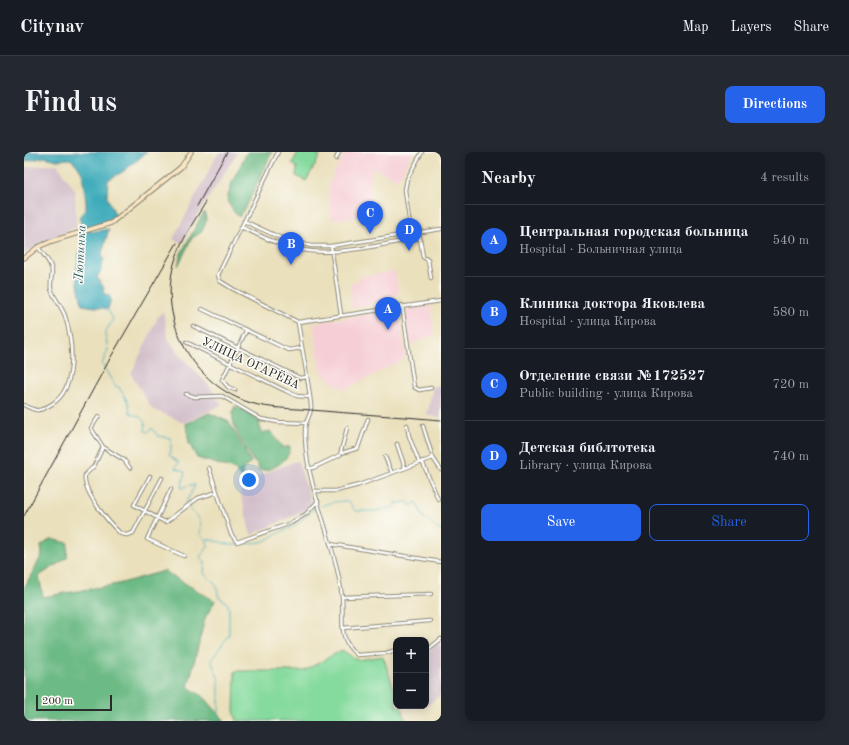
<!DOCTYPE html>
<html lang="en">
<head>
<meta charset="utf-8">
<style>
	body { margin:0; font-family:"Old Standard TT",serif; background:#242831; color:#f1f3f6 }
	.controls { position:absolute; right:12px; bottom:12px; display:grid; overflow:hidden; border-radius:8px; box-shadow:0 2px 10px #0003 }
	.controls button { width:36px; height:36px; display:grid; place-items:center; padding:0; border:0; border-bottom:1px solid #363941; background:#171b24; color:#f1f3f6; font:20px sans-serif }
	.scale { position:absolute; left:12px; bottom:10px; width:76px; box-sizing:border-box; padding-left:4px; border:2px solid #2b2b2b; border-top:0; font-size:11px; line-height:14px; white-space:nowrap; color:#2b2b2b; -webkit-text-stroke:3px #fdfcf7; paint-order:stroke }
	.you { position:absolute; left:225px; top:328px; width:14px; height:14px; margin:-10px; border:3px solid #fff; border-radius:50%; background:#1a73e8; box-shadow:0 0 0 6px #1a73e833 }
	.badge { display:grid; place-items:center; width:26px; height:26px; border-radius:50%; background:#2563eb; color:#fff; font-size:13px; font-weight:700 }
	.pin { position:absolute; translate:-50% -33px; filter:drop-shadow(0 1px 2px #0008) }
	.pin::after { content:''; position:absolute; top:21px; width:14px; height:12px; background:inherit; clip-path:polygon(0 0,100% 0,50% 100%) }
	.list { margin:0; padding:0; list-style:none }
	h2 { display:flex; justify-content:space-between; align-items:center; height:52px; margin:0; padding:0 16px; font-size:17px }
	h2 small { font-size:13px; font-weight:400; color:#9ea1a6 }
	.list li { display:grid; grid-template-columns:26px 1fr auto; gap:12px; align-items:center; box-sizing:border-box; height:72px; padding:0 16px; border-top:1px solid #363941 }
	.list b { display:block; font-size:15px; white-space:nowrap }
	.list p { margin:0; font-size:13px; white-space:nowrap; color:#9ea1a6 }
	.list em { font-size:13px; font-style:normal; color:#9ea1a6 }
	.actions { display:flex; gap:8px; padding:12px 16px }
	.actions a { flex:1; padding:9px 0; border:1px solid #2563eb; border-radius:8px; text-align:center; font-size:14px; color:#2563eb }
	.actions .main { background:#2563eb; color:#fff }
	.map { position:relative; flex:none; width:417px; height:569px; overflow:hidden; border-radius:8px }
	header { display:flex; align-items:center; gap:24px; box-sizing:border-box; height:56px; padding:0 20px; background:#171b24; border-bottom:1px solid #363941 }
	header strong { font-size:19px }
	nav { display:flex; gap:22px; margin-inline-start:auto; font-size:14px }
	.intro { display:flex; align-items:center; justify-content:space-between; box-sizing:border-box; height:96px; padding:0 24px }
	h1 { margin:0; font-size:28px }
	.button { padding:10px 18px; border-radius:8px; background:#2563eb; color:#fff; font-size:14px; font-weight:700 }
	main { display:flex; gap:24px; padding:0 24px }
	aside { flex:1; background:#171b24; border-radius:8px; box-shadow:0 2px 10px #0003 }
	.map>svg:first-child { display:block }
</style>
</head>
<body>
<header>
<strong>Citynav</strong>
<nav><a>Map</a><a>Layers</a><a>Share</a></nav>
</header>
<div class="intro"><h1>Find us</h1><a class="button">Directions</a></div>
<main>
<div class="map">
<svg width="417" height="569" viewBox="0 0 417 569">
	<rect width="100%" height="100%" fill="#fdfcf7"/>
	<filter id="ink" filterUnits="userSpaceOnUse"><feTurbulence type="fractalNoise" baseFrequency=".025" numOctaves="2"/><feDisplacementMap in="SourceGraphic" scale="8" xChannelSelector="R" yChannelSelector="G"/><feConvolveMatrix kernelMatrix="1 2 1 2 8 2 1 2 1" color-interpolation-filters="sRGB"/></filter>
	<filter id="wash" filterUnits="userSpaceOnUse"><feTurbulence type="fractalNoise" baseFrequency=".012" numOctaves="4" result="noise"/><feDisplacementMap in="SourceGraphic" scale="16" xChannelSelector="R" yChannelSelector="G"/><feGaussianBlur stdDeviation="0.9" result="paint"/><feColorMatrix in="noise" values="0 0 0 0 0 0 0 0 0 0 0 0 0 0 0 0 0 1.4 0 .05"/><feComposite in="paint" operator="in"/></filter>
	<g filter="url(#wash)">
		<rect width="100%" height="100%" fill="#eae0bc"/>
		<path fill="#f6cfd6" d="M321 0H389L374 28 350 16 345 26 348 63 307 68 304 33Z
			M371 119 375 142 365 144 362 150 327 156V131L335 129 336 125Z
			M407 154 410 183 386 193 381 157Z
			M375 157 382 206 320 238 297 221 289 171Z"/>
		<path fill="#d1bdc9" d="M195 0H214L172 65 158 91 149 87Z
			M33 12 51 38 52 75 12 94 0 102V18L2 15Z
			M139 159 144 187 154 201 188 237 197 253 161 271 128 257 107 222 134 165Z
			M417 233V266L403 263 408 240 407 235Z
			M272 309 274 310 288 353 284 357 227 383 214 332Z
			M417 488V542L401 556 396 554H402V501Z"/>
		<path fill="#85da9d" stroke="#588264" d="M274 0H289L296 4 282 29 272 24 273 15 268 12Z
			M318 498 333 508 359 504 372 543V554H377L382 569H213L210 559 211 519H280Z"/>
		<path fill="#6cba84" stroke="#4c7258" d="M223 0H248L223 53 215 65 209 59 203 48 208 30Z
			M181 60 182 68 180 75 176 81 168 86 154 114 156 103 177 65Z
			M211 254 226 261 235 269 237 281 246 279 259 296 266 294C267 308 247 320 235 318L233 312 229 309C221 294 202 270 211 254Z
			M185 261 205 270 227 310 218 318 219 325 217 326 210 317 173 306 165 291 162 272Z
			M27 387 44 391 43 406 15 424 19 445 94 432 140 419 191 449 181 466 164 535 180 545 201 569H0V436L18 403 17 394Z"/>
		<path fill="#3cabba" stroke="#346b72" d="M0 0H123L100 19 84 28 83 45 92 64 82 70 66 75V80L85 77 78 101 80 108 77 115V119L73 125 80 136 79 141 85 143 87 147 84 157 58 153 52 121 54 106 60 82 55 65 62 57V50L58 21 52 12 46 7 33 8 21 5 0 10Z"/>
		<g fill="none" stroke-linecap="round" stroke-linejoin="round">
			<path stroke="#3cabba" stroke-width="1" d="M83 156 89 167 81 181 84 198 78 212 91 234 95 235 105 252 106 261C115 265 123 265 121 279L124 280 128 276 134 284 147 286V299L145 303 155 311 151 316 161 320 157 336 166 333H171L163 349V352C169 364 180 364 176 382L183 389 184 395 176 405 181 410 180 421C189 432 193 427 194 444L203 451 205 456V483L187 508 195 528V566L199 569
				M297 354C303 351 319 347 326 351 328 353 329 357 331 359H352L371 355V350L375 352 378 350 380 351 382 349 388 354 392 350 400 366C408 368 409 377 417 378
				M183 387 208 393 238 390 273 372 293 354"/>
		</g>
	</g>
	<g filter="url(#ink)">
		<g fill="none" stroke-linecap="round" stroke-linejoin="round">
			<g stroke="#8a8674" stroke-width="4.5">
				<path id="minor" d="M254 0 194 123 196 129 209 137 274 170 417 149
					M312 7 315 0
					M220 69 257 86 287 94H307L417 77
					M217 75C239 85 262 97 286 99 316 103 365 91 396 86
					M395 80 399 105 404 108 407 126
					M387 81 381 38 383 27 398 0
					M307 94 317 163
					M378 153 390 235 395 238 407 236
					M178 157 258 195 265 198 278 196
					M274 170C278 198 284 225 287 253 288 260 284 265 282 271 280 279 281 289 282 298 288 348 312 394 318 445 320 467 313 487 333 503L362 501 372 498
					M169 174 276 226 283 225
					M162 190 262 239 273 244 286 245
					M211 238 204 235 198 228 222 179
					M162 242 171 245 198 244 237 267 254 270 282 271
					M0 253C13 260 15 260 28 252 54 236 49 189 41 164 38 155 30 146 27 137 26 131 28 125 28 119 27 110 19 102 14 95
					M75 264 67 276 79 295
					M383 273 385 284 395 310
					M399 274 409 306 417 318
					M373 292 381 316
					M79 295 70 314 61 323C58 339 85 371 97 382L103 383 109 381 138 326
					M79 295 100 308 106 316
					M318 301 334 296 344 267
					M361 305 368 321
					M398 309 414 347
					M185 316 207 382 213 390 267 371 282 362 294 349
					M284 316H289L316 303 323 276
					M126 324 110 353 139 369 142 370 174 346 193 340
					M147 337 123 387 160 404
					M291 339H312L335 333 409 306
					M306 392 417 410
					M318 445 407 442
					M318 476 406 469
					M402 499 417 487"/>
			</g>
			<g stroke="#8a8674" stroke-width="5.5">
				<path id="secondary" d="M0 106 14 95 28 89 87 71 157 15 167 0"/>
			</g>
			<use href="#minor" stroke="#fff" stroke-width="2.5"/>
			<use href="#secondary" stroke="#fbe6c4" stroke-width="3.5"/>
			<path stroke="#2b2b2b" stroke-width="1" d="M182 50C170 69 156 90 150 112 134 169 170 234 227 251 246 257 267 256 287 258 330 262 374 264 417 268
				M173 54 203 0
				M0 364 88 203 153 91"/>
		</g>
	</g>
	<g text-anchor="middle" stroke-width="3" stroke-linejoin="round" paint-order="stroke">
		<g font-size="12" fill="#2b2b2b" stroke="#fdfcf7">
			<text transform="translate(227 211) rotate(25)" y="4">УЛИЦА ОГАРЁВА</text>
		</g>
		<g font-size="13" font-style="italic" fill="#325e64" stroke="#fdfcf7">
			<text transform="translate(55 102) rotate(-87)" y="5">Лютинка</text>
		</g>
	</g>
</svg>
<div class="controls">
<button>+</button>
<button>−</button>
</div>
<div class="scale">200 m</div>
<div class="you"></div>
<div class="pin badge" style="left:364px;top:178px">A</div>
<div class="pin badge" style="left:267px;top:113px">B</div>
<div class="pin badge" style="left:346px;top:82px">C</div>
<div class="pin badge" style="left:385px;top:99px">D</div>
</div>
<aside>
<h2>Nearby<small>4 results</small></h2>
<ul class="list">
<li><span class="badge">A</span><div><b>Центральная городская больница</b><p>Hospital · Больничная улица</p></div><em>540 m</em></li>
<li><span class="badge">B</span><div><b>Клиника доктора Яковлева</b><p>Hospital · улица Кирова</p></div><em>580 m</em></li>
<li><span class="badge">C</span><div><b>Отделение связи №172527</b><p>Public building · улица Кирова</p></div><em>720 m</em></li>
<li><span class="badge">D</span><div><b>Детская библтотека</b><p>Library · улица Кирова</p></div><em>740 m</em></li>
</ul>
<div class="actions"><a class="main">Save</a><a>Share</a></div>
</aside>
</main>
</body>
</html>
